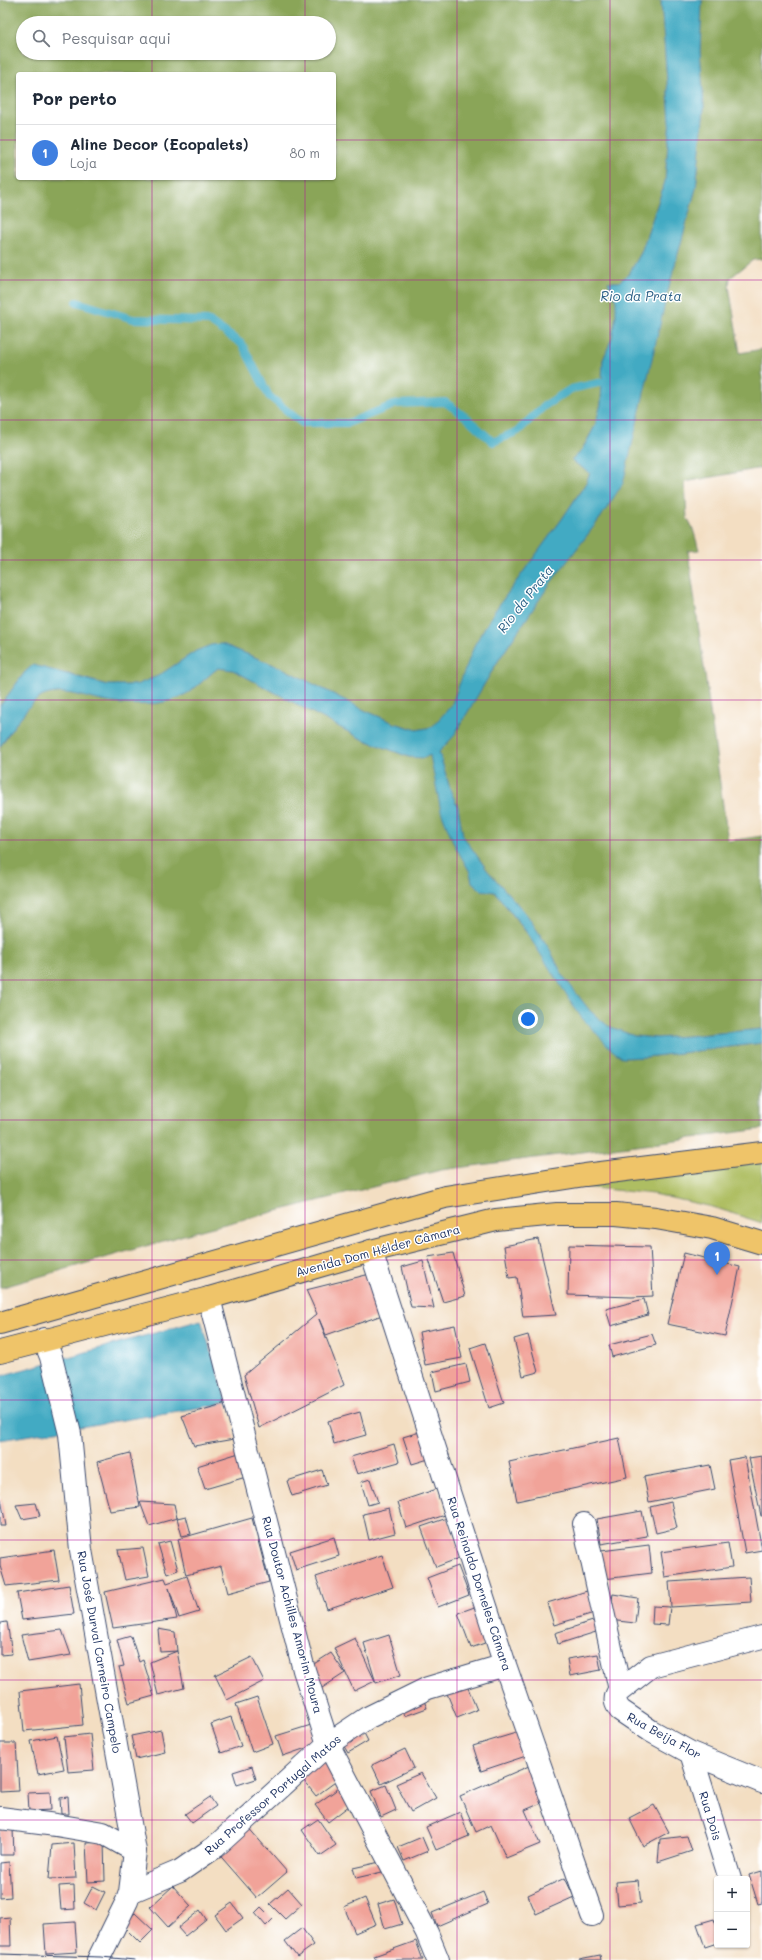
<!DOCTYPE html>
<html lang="pt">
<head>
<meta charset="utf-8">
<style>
	body { margin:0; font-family:Mali,sans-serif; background:#f6f6f7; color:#1f2937 }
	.controls { position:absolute; right:12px; bottom:12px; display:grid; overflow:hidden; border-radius:4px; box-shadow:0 1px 3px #0004 }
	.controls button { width:36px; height:36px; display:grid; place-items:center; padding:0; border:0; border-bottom:1px solid #e0e1e3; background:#fff; color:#1f2937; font:20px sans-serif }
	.you { position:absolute; left:528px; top:1019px; width:14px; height:14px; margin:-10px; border:3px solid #fff; border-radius:50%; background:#1a73e8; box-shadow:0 0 0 6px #1a73e833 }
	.badge { display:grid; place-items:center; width:26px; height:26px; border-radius:50%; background:#0f766e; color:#fff; font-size:13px; font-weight:700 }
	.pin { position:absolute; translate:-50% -33px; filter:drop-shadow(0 1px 2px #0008) }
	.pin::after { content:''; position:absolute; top:21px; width:14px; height:12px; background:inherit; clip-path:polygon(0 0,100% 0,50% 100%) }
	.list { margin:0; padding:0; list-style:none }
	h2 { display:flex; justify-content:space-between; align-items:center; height:52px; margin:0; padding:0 16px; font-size:17px }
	h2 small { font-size:13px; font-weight:400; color:#747a83 }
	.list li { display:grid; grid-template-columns:26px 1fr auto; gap:12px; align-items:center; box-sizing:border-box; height:56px; padding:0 16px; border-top:1px solid #e0e1e3 }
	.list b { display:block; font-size:15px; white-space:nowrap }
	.list p { margin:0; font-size:13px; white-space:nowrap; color:#747a83 }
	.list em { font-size:13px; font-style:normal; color:#747a83 }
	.icon { flex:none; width:22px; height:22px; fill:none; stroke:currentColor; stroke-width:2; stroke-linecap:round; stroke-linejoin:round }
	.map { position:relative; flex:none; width:762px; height:1960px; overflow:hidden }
	.search { position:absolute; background:#fff; box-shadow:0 1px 3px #0004; left:16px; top:16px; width:320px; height:44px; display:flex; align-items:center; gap:10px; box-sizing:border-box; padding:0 14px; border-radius:22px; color:#747a83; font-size:15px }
	.panel { position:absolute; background:#fff; box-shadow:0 1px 3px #0004; left:16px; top:72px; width:320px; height:108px; border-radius:4px }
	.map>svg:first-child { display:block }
</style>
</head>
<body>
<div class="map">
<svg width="762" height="1960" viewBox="0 0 762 1960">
	<rect width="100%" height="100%" fill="#fff"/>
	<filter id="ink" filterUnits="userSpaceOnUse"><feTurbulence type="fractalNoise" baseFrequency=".025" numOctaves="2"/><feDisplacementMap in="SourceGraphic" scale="8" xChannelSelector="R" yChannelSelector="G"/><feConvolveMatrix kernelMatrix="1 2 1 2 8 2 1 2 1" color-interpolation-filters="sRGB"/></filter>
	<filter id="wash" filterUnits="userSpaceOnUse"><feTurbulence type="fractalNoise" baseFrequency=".012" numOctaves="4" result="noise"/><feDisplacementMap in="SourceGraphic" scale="16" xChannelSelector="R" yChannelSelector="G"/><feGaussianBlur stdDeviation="0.9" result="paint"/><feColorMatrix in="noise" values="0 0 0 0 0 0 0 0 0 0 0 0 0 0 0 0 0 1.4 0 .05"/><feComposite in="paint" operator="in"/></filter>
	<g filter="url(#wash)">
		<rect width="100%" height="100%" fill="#f3dec2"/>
		<path fill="#aebe62" stroke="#647660" d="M762 1156V1223L713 1207 653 1194 564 1185Z"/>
		<path fill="#8aa558" stroke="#526a5b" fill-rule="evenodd" d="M0 0H661L670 120 665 182 641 253 629 274 619 282H608L617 301 616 316 612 338 603 360 601 404 595 426 580 453 571 460 590 473 586 483 562 519 494 612 451 706 433 727 417 730 394 723 366 711 284 669 222 644 196 651 158 676 136 685H107L69 674 55 672H25L0 706ZM23 23H329V53H23ZM18 74H334V178H18Z
			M702 0H762V259L753 260 730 278 729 286 740 353 762 349V468L685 482 687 518 693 529 699 550 688 551 728 841 762 836V1029L689 1036 656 1038 634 1036 608 1026 590 1011 563 976 550 950 527 915 487 870 463 836 458 807 451 792 439 752 453 737 498 661 549 585 601 517 668 290 696 188 704 108 700 51Z
			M218 668 233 670 360 738 409 757 430 755 454 843 470 872 472 882 481 890 495 892 623 1058 646 1057 762 1043V1129L441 1170 205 1229 0 1288V747C8 734 30 701 43 696 60 689 78 695 94 699 120 706 160 708 184 695 196 689 207 676 218 668Z"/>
		<path fill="#43aac3" stroke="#2f6c90" d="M661 0H702L700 51 704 108 696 188 668 290 623 483 601 517 549 585 498 661 453 737 439 752 451 792 458 807 463 836 487 870 527 915 550 950 563 976 590 1011 608 1026 634 1036 656 1038 689 1036 762 1029V1043L646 1057 623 1058 613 1051 581 1017 525 930 495 892 481 890 472 882 470 872 454 844 441 811 430 755 424 758 409 757 360 738 233 670 218 668C207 676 196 689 184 695 160 708 120 706 94 699 78 695 60 689 43 696 30 701 8 734 0 747V706L25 672 33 665 107 685H136L158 676 196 651 211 645 222 644 284 669 366 711 394 723 417 730 432 727 451 706 475 644 494 612 562 519 586 483 590 473 571 460 580 453 587 441 595 426 601 404 603 360 612 338 616 316V301L608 282H619L629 274 641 253 665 182 670 120Z
			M201 1320 228 1403 0 1440V1376Z"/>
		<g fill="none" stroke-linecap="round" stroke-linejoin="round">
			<path stroke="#43aac3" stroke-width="8" d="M77 302 133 319 209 321 242 344 269 396 302 423H348L396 404 445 402 466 417 493 442 518 431 544 406 571 389 612 380"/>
		</g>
		<g id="blocks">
			<path fill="#f1a399" d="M538 1239 556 1315 523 1317 517 1277 509 1278 504 1246Z
				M569 1245 650 1247 653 1296 632 1297 568 1295Z
				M453 1253 465 1296 443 1302 428 1257Z
				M684 1253 740 1267 725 1336 667 1324Z
				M423 1261 434 1308 411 1307 402 1267Z
				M370 1274 385 1314 326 1335 319 1319 344 1385 259 1428 244 1375 317 1314 306 1290Z
				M644 1299 648 1315 611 1326 606 1309Z
				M455 1325 462 1358 425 1365 419 1332Z
				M652 1334 656 1345 612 1357 609 1345Z
				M528 1335 538 1372 523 1376 514 1339Z
				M485 1343 504 1403 489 1408 470 1348Z
				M466 1364 470 1382 436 1391 432 1372Z
				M226 1403 234 1439 194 1446 182 1416Z
				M360 1412 366 1435 334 1444 328 1421Z
				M423 1431 432 1458 412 1464 403 1437Z
				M619 1438 627 1477 517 1501 509 1462Z
				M394 1444 399 1462 357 1474 351 1457Z
				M130 1453 140 1507 110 1511 97 1462Z
				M239 1453 246 1477 205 1489 197 1466Z
				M762 1456V1516H761L749 1458Z
				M745 1457 762 1550 745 1553 728 1460Z
				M710 1465 715 1489 649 1502 644 1477Z
				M322 1470 327 1485 292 1496 287 1481Z
				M370 1479 378 1502 368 1505 361 1482Z
				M437 1489 445 1515 406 1528 398 1502Z
				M0 1499H1L6 1526H0Z
				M140 1502 174 1504 177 1518 149 1526Z
				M671 1502 677 1528 656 1533 650 1507Z
				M36 1503 40 1516 22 1519 16 1505Z
				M389 1508 395 1533 369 1540 363 1514Z
				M642 1511 647 1536 601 1544 597 1519Z
				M186 1516 191 1534 182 1536 177 1518Z
				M252 1518 269 1582 228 1593 221 1566 186 1575 178 1539Z
				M447 1518 462 1557 436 1567 421 1527Z
				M334 1537 339 1556 296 1570 290 1551Z
				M170 1541 178 1570 167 1574 158 1544Z
				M728 1543 732 1567 665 1577 661 1552Z
				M649 1545 652 1573 604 1579 601 1551Z
				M143 1548 149 1576 125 1580 118 1550Z
				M54 1550 59 1580 6 1586 0 1566V1558Z
				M382 1555 393 1587 327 1609 316 1577Z
				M458 1566 469 1595 438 1607 427 1578Z
				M187 1576 199 1612 179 1618 169 1588 177 1619 113 1628 105 1592 165 1578 167 1583Z
				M749 1577 751 1602 671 1607 669 1582Z
				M69 1585 74 1614 22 1620 17 1593Z
				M587 1591 594 1613 554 1625 547 1603Z
				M613 1594 638 1598 635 1623 609 1620Z
				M480 1605 493 1640 471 1648 458 1613Z
				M653 1606 670 1607 668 1625 652 1624Z
				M596 1620 599 1631 558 1644 555 1633Z
				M7 1622 12 1654 0 1655V1623Z
				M158 1629 175 1632 177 1651 160 1652Z
				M62 1630 71 1655 28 1662 21 1635Z
				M389 1635 401 1675 376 1683 364 1643Z
				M131 1636 139 1662 143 1660 154 1696 129 1703 119 1667 124 1666 117 1640Z
				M355 1638 375 1681 354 1691 334 1648Z
				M177 1651 184 1688 158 1695 150 1662Z
				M331 1653 345 1673 319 1690 306 1669Z
				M598 1654 601 1670 570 1676 567 1659Z
				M252 1657 264 1681 227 1700 215 1675Z
				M466 1683 477 1710 457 1718 446 1691Z
				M79 1684 83 1725 24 1731 20 1691Z
				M422 1696 427 1708 405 1716 400 1703Z
				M257 1697 273 1744 252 1752 236 1704Z
				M231 1717 241 1746 221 1753 211 1724Z
				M311 1725 318 1744 283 1756 276 1736Z
				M161 1730 165 1752 136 1759 131 1736Z
				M363 1731 368 1741 348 1753 342 1743Z
				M519 1732 526 1756 481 1771 473 1746Z
				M90 1734 94 1770 68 1772 64 1737Z
				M57 1736 64 1769 38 1774 31 1741Z
				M0 1743H16L19 1791 0 1792Z
				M405 1749 414 1768 381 1784 372 1765Z
				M327 1757 342 1777 316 1796 300 1776Z
				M252 1766 256 1779 237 1785 233 1772Z
				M529 1766 544 1802 525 1810 540 1844 506 1858 491 1825 476 1832 460 1796Z
				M421 1773 436 1798 411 1812 396 1784Z
				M386 1785 396 1810 381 1817 371 1791Z
				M342 1786 354 1802 328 1822 315 1805Z
				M50 1792 51 1810 29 1811 28 1793Z
				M68 1797 69 1814H61L60 1798Z
				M210 1797 216 1806 192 1823 185 1814Z
				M654 1805 669 1832 643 1846 629 1818Z
				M460 1812 469 1836 436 1850 426 1827Z
				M318 1819 336 1845 320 1856 302 1830Z
				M246 1825 287 1872 257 1898 216 1851Z
				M13 1829 14 1855H0V1830Z
				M687 1836 692 1851 658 1862 660 1839Z
				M422 1837 428 1851 404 1861 398 1847Z
				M104 1842 105 1881 88 1882 86 1843Z
				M74 1843 76 1878 49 1879 52 1845Z
				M9 1862 11 1897 0 1898V1863Z
				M380 1862 382 1872 356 1878 353 1868Z
				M762 1871V1903L758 1904 749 1875Z
				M565 1878 574 1897 536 1914 528 1895Z
				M638 1880 641 1903 618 1905 616 1882Z
				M74 1885 75 1909 61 1910 59 1886Z
				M93 1886 105 1892 96 1910 84 1903Z
				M173 1886 191 1906 168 1927 150 1907Z
				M288 1888 302 1904 285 1919 270 1904Z
				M483 1892 488 1904 437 1926 432 1913Z
				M365 1898 376 1924 355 1933 344 1907Z
				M394 1899 402 1924 385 1929 378 1904Z
				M232 1903 243 1918 226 1930 215 1915Z
				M261 1907 273 1919 266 1926 255 1913Z
				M200 1910 206 1919 185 1936 178 1928Z
				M135 1913 153 1930 140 1943 123 1926Z
				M10 1917 11 1946H0V1918Z
				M714 1919 717 1927V1943L705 1947 697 1924Z
				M75 1922 77 1952 46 1954 44 1924Z
				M302 1928 314 1945 297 1957 285 1941Z
				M416 1941 423 1960H376L374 1956Z
				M600 1955 601 1960H579V1959Z"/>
		</g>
	</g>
	<g filter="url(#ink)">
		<use href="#blocks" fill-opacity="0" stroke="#3b496d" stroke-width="1"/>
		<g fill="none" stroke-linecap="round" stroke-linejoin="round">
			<g stroke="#3b496d" stroke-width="24">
				<path id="minor" d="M371 1251 505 1665 592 1915
					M209 1298 304 1670 328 1744 427 1933 438 1960
					M44 1339 51 1357 70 1434 81 1550 135 1851 130 1892 127 1901 98 1960
					M584 1524 620 1690
					M762 1637 651 1666 618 1692C614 1699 615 1703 620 1710L651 1731 691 1753 762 1782
					M691 1753 730 1879
					M0 1818 56 1825 103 1833 135 1851
					M130 1892 180 1871 215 1847 328 1744 367 1718 428 1688 505 1665"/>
			</g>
			<g stroke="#3b496d" stroke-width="24">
				<path id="major" d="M0 1323 445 1197 585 1175 762 1153
					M0 1352 209 1298 371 1251 496 1220 557 1214H616L656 1218 712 1228 762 1243"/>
			</g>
			<use href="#minor" stroke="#fff" stroke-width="22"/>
			<use href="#major" stroke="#efc469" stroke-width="22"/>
			<path stroke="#1b2f5e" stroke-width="1" d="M0 1954 101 1957 135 1960"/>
		</g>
	</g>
	<path fill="none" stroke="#b5179e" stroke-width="1" stroke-opacity="0.55" d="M152 0V23M305 0V23M457 0V1960M610 0V1960M152 53V74M305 53V74M0 140H18M334 140H762M152 178V1960M305 178V1960M0 280H762M0 420H762M0 560H762M0 700H762M0 840H762M0 980H762M0 1120H762M0 1260H762M0 1400H762M0 1540H762M0 1680H762M0 1820H762"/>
	<g text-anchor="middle" stroke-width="3" stroke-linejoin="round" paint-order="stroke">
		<g font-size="12" fill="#1b2f5e" stroke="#fff">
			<text transform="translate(378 1251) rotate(-15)" y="4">Avenida Dom Hélder Câmara</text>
			<text transform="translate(479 1584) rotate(72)" y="4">Rua Reinaldo Dorneles Câmara</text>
			<text transform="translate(292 1615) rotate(75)" y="4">Rua Doutor Achilles Amorim Moura</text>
			<text transform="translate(99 1652) rotate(80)" y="4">Rua José Durval Carneiro Campelo</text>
			<text transform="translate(664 1736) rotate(29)" y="4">Rua Beija Flor</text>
			<text transform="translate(273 1795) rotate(-41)" y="4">Rua Professor Portugal Matos</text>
			<text transform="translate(710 1816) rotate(73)" y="4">Rua Dois</text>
		</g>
		<g font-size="13" font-style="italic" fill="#2b6086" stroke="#fff">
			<text x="641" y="301">Rio da Prata</text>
			<text transform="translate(525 599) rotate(-52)" y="5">Rio da Prata</text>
		</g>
	</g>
</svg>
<div class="controls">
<button>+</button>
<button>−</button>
</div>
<div class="you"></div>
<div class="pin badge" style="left:717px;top:1275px;background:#3f7fe0">1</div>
<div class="search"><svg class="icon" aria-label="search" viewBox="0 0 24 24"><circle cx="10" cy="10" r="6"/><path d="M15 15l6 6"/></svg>Pesquisar aqui</div>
<section class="panel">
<h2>Por perto<small></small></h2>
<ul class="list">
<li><span class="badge" style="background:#3f7fe0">1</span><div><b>Aline Decor (Ecopalets)</b><p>Loja</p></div><em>80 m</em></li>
</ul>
</section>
</div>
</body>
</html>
